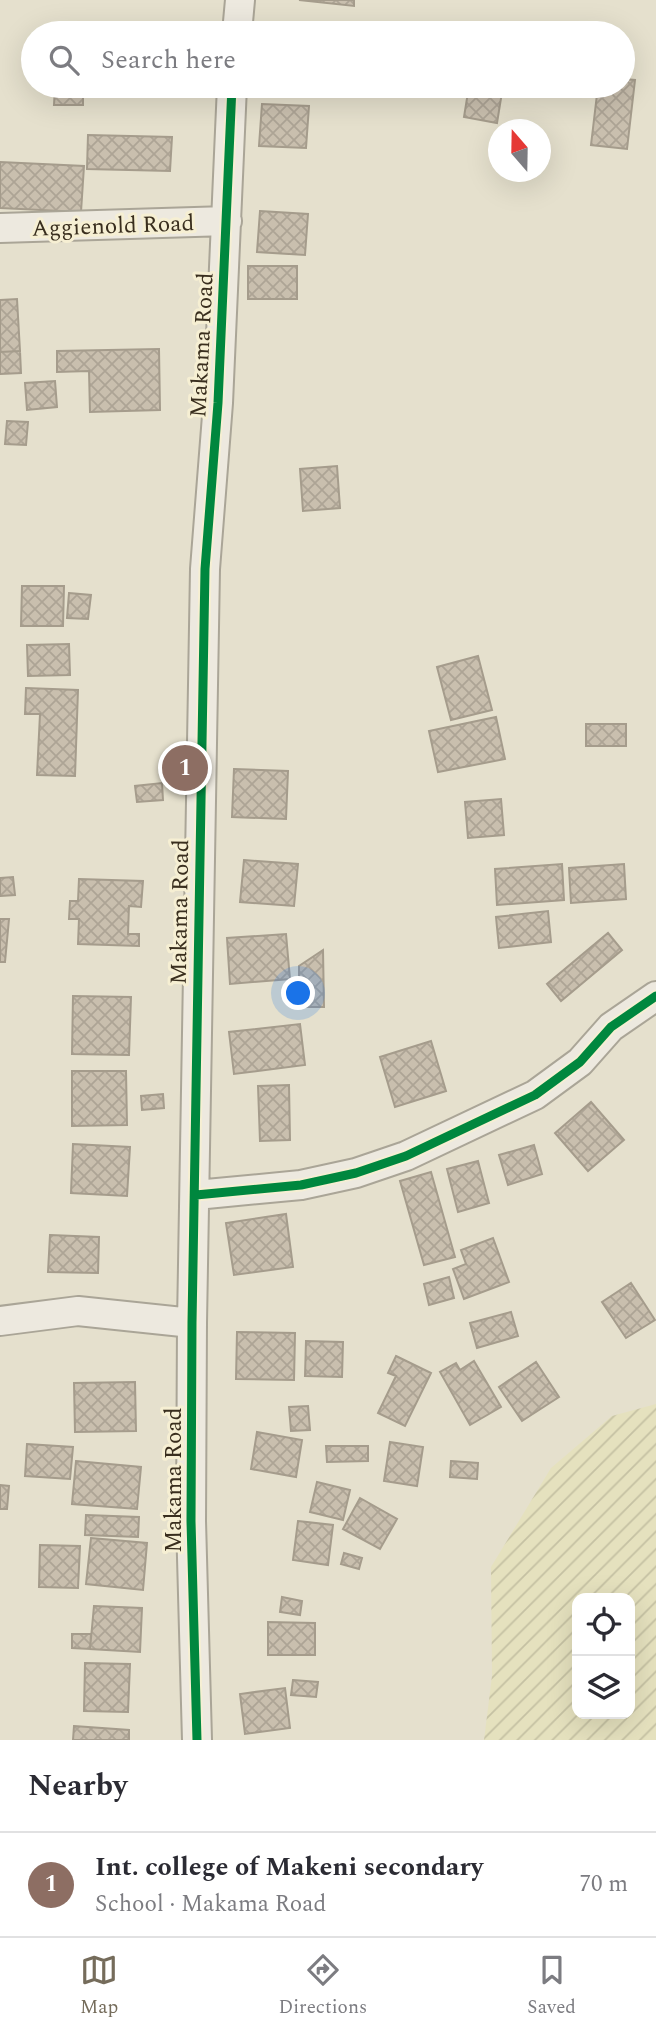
<!DOCTYPE html>
<html lang="en">
<head>
<meta charset="utf-8">
<style>
	body { margin:0; font-family:Spectral,serif; background:#f7f7f7; color:#2b2b33 }
	.controls { position:absolute; right:21px; bottom:21px; display:grid; overflow:hidden; border-radius:14px; box-shadow:0 7px 28px #0002 }
	.controls button { width:63px; height:63px; display:grid; place-items:center; padding:0; border:0; border-bottom:2px solid #e1e1e2; background:#fff; color:#2b2b33; font:35px sans-serif }
	.compass { position:absolute; left:488px; top:119px; width:63px; height:63px; border-radius:50%; background:#fff; box-shadow:0 7px 28px #0002; rotate:340deg }
	.you { position:absolute; left:299px; top:994px; width:24px; height:24px; margin:-18px; border:5px solid #fff; border-radius:50%; background:#1a73e8; box-shadow:0 0 0 10px #1a73e833 }
	.badge { display:grid; place-items:center; width:46px; height:46px; border-radius:50%; background:#756c5b; color:#fff; font-size:23px; font-weight:700 }
	.pin { position:absolute; translate:-50% -50%; border:4px solid #fff; box-shadow:0 2px 7px #0006 }
	.list { margin:0; padding:0; list-style:none }
	h2 { display:flex; justify-content:space-between; align-items:center; height:91px; margin:0; padding:0 28px; font-size:30px }
	h2 small { font-size:23px; font-weight:400; color:#7c7c81 }
	.list li { display:grid; grid-template-columns:46px 1fr auto; gap:21px; align-items:center; box-sizing:border-box; height:105px; padding:0 28px; border-top:2px solid #e1e1e2 }
	.list b { display:block; font-size:26px; white-space:nowrap }
	.list p { margin:0; font-size:23px; white-space:nowrap; color:#7c7c81 }
	.list em { font-size:23px; font-style:normal; color:#7c7c81 }
	.icon { flex:none; width:38px; height:38px; fill:none; stroke:currentColor; stroke-width:2; stroke-linecap:round; stroke-linejoin:round }
	.map { position:relative; flex:none; width:656px; height:1740px; overflow:hidden }
	.search { position:absolute; background:#fff; box-shadow:0 7px 28px #0002; left:21px; right:21px; top:21px; height:77px; display:flex; align-items:center; gap:18px; box-sizing:border-box; padding:0 24px; border-radius:38px; color:#7c7c81; font-size:26px }
	.sheet { height:196px; background:#fff }
	nav { display:flex; justify-content:space-around; align-items:center; box-sizing:border-box; height:98px; border-top:2px solid #e1e1e2; background:#fff; font-size:19px; color:#7c7c81 }
	nav a { display:grid; justify-items:center; gap:4px }
	nav .on { color:#756c5b }
	.map>svg:first-child { display:block }
</style>
</head>
<body>
<div class="map">
<svg width="656" height="1740" viewBox="0 0 656 1740">
	<defs>
		<pattern id="farmland-furrows" width="10" height="10" patternUnits="userSpaceOnUse" patternTransform="scale(1.75)"><rect width="10" height="10" fill="#e5e1be"/><path d="M-1 1l2-2M0 10L10 0M9 11l2-2" fill="none" stroke="#c5c1a3"/></pattern>
		<pattern id="building-cross-hatch" width="8" height="8" patternUnits="userSpaceOnUse" patternTransform="scale(1.75)"><rect width="8" height="8" fill="#c9bfae"/><path d="M0 0l8 8M0 8l8-8" fill="none" stroke="#ada495"/></pattern>
	</defs>
	<rect width="100%" height="100%" fill="#e5e0cd"/>
	<path fill="url(#farmland-furrows)" fill-rule="evenodd" d="M656 1404V1740H484L492 1676 491 1567 551 1468 612 1416ZM577 1598H630V1714H577Z"/>
	<path fill="url(#building-cross-hatch)" stroke="#a59c8c" stroke-width="2" d="M299 0H354V6Z
		M261 25 352 28V33H261Z
		M623 79 635 80 627 149 591 145 598 86H623Z
		M55 86H83V105H54Z
		M469 86H503L497 123 464 117Z
		M262 104 309 106 306 148 259 146Z
		M88 135 172 137 170 171 87 169Z
		M0 162 84 166 81 212 0 208Z
		M260 211 308 214 305 255 257 252Z
		M248 266H297V299H248Z
		M17 299 20 351 0 352V300Z
		M159 349 160 410 90 412 89 371 57 372V351Z
		M20 351 21 373 0 374V352Z
		M55 381 57 407 27 410 25 383Z
		M7 421 28 422 26 445 5 444Z
		M337 466 340 508 303 511 300 469Z
		M22 586H64L63 626H21Z
		M69 593 91 595 88 619 67 618Z
		M69 644 70 675 28 676 27 645Z
		M478 656 492 710 451 720 437 667Z
		M26 688 78 690 75 776 37 775 40 714H25Z
		M496 717 505 759 438 772 429 731Z
		M586 724H626V746H586Z
		M234 769 288 771 286 819 232 817Z
		M162 783 163 800 137 802 135 786Z
		M501 799 504 835 468 838 465 802Z
		M244 860 298 864 294 906 240 902Z
		M562 864 564 900 497 905 495 869Z
		M624 864 626 899 571 903 569 868Z
		M13 877 15 895 0 896V878Z
		M79 879 143 881 141 907 129 906 128 934H139V946L78 944 79 919H69L70 901H78Z
		M548 911 551 942 499 948 496 917Z
		M0 919H9L5 962H0Z
		M608 933 622 950 561 1001 547 984Z
		M286 934 290 979 230 984 227 938Z
		M323 950 324 1007H299V966Z
		M73 996 131 997 129 1055 72 1054Z
		M300 1024 305 1065 234 1074 229 1032Z
		M431 1041 446 1091 395 1107 380 1057Z
		M72 1071H126L127 1125 72 1126Z
		M289 1085 290 1140 260 1141 258 1086Z
		M163 1094 164 1108 142 1110 141 1096Z
		M591 1102 624 1140 588 1171 555 1133Z
		M73 1144 130 1147 127 1196 71 1193Z
		M534 1145 542 1174 508 1185 499 1155Z
		M478 1161 489 1203 458 1212 447 1169Z
		M431 1172 455 1257 424 1265 400 1181Z
		M286 1214 293 1267 234 1275 226 1223Z
		M50 1235 99 1237 98 1273 48 1272Z
		M493 1238 509 1282 464 1299 453 1269 466 1264 461 1250Z
		M449 1277 454 1298 429 1305 424 1284Z
		M631 1283 655 1320 626 1338 602 1302Z
		M511 1312 518 1336 477 1348 470 1323Z
		M237 1332 295 1333 294 1380 236 1379Z
		M306 1341 343 1342 342 1377 305 1376Z
		M396 1356 431 1373 405 1426 378 1413 396 1376 388 1373Z
		M474 1361 501 1407 470 1425 440 1372 456 1363 460 1370Z
		M536 1362 559 1397 522 1421 499 1387Z
		M135 1382 136 1431 75 1432 74 1383Z
		M308 1406 310 1430 291 1431 289 1407Z
		M257 1432 302 1440 296 1477 251 1469Z
		M390 1442 423 1447 417 1486 384 1481Z
		M27 1444 73 1447 70 1479 25 1476Z
		M326 1446H368V1461L327 1462Z
		M76 1461 141 1467 137 1509 72 1504Z
		M451 1461 478 1463 477 1479 450 1477Z
		M317 1482 350 1490 343 1520 310 1512Z
		M0 1485 9 1486 7 1509H0Z
		M360 1498 397 1519 380 1549 343 1529Z
		M86 1515 139 1517 138 1537 85 1535Z
		M298 1521 333 1525 328 1565 293 1560Z
		M91 1538 147 1543 143 1590 86 1584Z
		M40 1545 80 1546 78 1588 39 1587Z
		M344 1553 362 1558 359 1569 341 1564Z
		M282 1597 302 1601 300 1615 280 1612Z
		M94 1606 142 1608 140 1652 90 1649Z
		M268 1622 315 1623V1655H268Z
		M72 1634H91L90 1649 72 1648Z
		M85 1663 130 1664 128 1712 84 1711Z
		M293 1680 318 1682 316 1697 291 1695Z
		M285 1688 290 1728 245 1734 240 1694Z
		M74 1726 129 1730V1740H73Z"/>
	<g fill="none" stroke-linecap="round" stroke-linejoin="round">
		<g stroke="#aaa597" stroke-width="32">
			<path id="minor" d="M237 33 240 0
				M0 228 227 221
				M196 1195 301 1185 356 1173 406 1156 535 1095 580 1062 611 1027 656 996
				M0 1321 78 1311 192 1323
				M197 1740 191 1521 192 1323 205 569 218 403 232 86"/>
		</g>
		<use href="#minor" stroke="#ede9df" stroke-width="28"/>
		<g stroke="#f6efd3" stroke-width="13">
			<path id="cycleway" d="M196 1195 301 1185 356 1173 406 1156 535 1095 580 1062 611 1027 656 996
				M197 1740 191 1521 192 1323 205 569 218 403 232 86"/>
		</g>
		<use href="#cycleway" stroke="#00873e" stroke-width="9"/>
	</g>
	<g text-anchor="middle" stroke-width="6" stroke-linejoin="round" paint-order="stroke">
		<g font-size="23" fill="#392e1e" stroke="#f6efd3">
			<text transform="translate(113 225) rotate(-2)" y="8">Aggienold Road</text>
			<text transform="translate(201 345) rotate(-87)" y="8">Makama Road</text>
			<text transform="translate(179 912) rotate(-89)" y="8">Makama Road</text>
			<text transform="translate(173 1480) rotate(-90)" y="8">Makama Road</text>
		</g>
	</g>
</svg>
<div class="controls">
<button><svg class="icon" aria-label="locate" viewBox="0 0 24 24"><circle cx="12" cy="12" r="6"/><path d="M12 2v4M12 18v4M2 12h4M18 12h4"/></svg></button>
<button><svg class="icon" aria-label="layers" viewBox="0 0 24 24"><path d="M12 4l9 5-9 5-9-5zM3 14l9 5 9-5"/></svg></button>
</div>
<svg class="compass" viewBox="-18 -18 36 36"><path d="M0-13l5 13h-10z" fill="#e53935"/><path d="M0 13l5-13h-10z" fill="#7c7c81"/></svg>
<div class="you"></div>
<div class="pin badge" style="left:185px;top:768px;background:#8d6e63">1</div>
<div class="search"><svg class="icon" aria-label="search" viewBox="0 0 24 24"><circle cx="10" cy="10" r="6"/><path d="M15 15l6 6"/></svg>Search here</div>
</div>
<section class="sheet">
<h2>Nearby<small></small></h2>
<ul class="list">
<li><span class="badge" style="background:#8d6e63">1</span><div><b>Int. college of Makeni secondary</b><p>School · Makama Road</p></div><em>70 m</em></li>
</ul>
</section>
<nav>
<a class="on"><svg class="icon" aria-label="map" viewBox="0 0 24 24"><path d="M3 6l6-2 6 2 6-2v14l-6 2-6-2-6 2zM9 4v14M15 6v14"/></svg>Map</a>
<a><svg class="icon" aria-label="directions" viewBox="0 0 24 24"><path d="M12 3l9 9-9 9-9-9zM9 14v-3h6M13 9l2 2-2 2"/></svg>Directions</a>
<a><svg class="icon" aria-label="saved" viewBox="0 0 24 24"><path d="M7 4h10v16l-5-4-5 4z"/></svg>Saved</a>
</nav>
</body>
</html>
